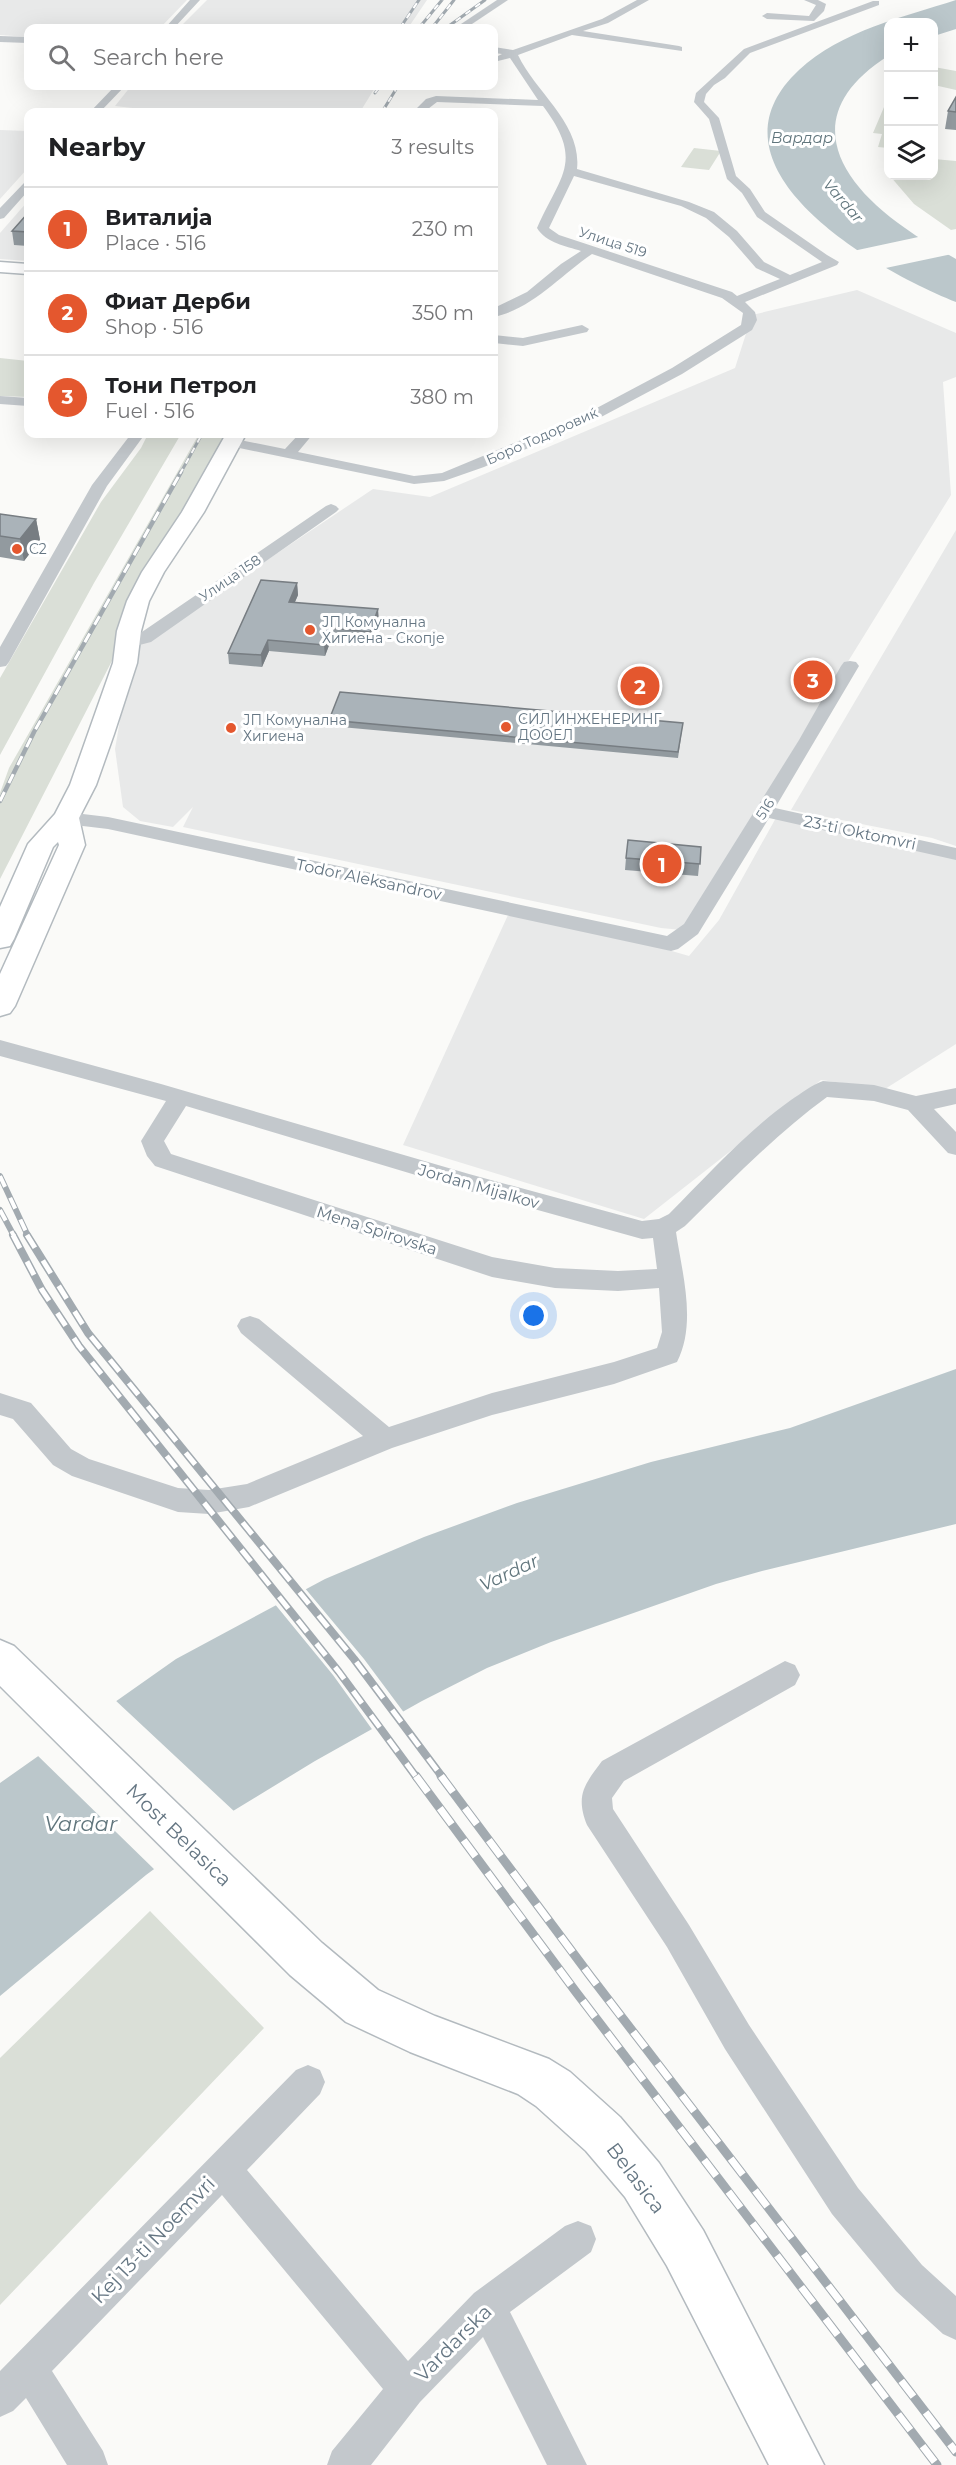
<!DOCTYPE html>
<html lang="en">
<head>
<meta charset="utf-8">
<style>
	body { margin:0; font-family:Montserrat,sans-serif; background:#f6f6f6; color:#202124 }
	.controls { position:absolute; right:18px; top:18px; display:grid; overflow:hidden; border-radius:12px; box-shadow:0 6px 24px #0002 }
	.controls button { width:54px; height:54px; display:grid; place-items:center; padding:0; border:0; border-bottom:2px solid #e0e0e0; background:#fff; color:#202124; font:30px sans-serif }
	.you { position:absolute; left:534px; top:1316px; width:21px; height:21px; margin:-15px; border:4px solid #fff; border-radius:50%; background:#1a73e8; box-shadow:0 0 0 9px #1a73e833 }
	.badge { display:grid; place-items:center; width:39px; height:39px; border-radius:50%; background:#e4572e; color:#fff; font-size:20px; font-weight:700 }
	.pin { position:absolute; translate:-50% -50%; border:3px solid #fff; box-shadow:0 2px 6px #0006 }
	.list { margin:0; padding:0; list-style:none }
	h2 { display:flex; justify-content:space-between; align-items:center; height:78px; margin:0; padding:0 24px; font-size:26px }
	h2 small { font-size:20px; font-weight:400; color:#757577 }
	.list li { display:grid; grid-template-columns:39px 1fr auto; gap:18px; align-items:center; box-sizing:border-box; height:84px; padding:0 24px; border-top:2px solid #e0e0e0 }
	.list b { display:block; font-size:22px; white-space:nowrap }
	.list p { margin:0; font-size:20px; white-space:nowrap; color:#757577 }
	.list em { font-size:20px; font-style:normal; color:#757577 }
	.icon { flex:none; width:33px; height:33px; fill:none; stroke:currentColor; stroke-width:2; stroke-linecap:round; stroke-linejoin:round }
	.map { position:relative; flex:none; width:956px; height:2465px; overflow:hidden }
	.search { position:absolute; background:#fff; box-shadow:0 6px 24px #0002; left:24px; top:24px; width:474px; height:66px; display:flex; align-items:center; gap:15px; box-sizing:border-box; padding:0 21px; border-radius:12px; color:#757577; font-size:22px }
	.panel { position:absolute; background:#fff; box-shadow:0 6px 24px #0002; left:24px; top:108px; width:474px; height:330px; border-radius:12px }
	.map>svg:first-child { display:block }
</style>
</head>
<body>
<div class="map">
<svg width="956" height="2465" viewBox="0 0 956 2465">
	<rect width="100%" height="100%" fill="#fafaf8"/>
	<path fill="#e8e9e9" d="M0 0H187L160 28H28V37L0 35Z
		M207 0H427L408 28H179Z
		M131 86H376L360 112H168L115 106Z
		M0 130 28 131V168L0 199Z
		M28 201V261L0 259V233Z
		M857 290 956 333V377L943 382 951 495 682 930 661 928 183 827 193 807 173 827 140 821 123 807 115 749 122 708 140 645 373 489 430 497 735 368 752 315Z
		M956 530V846L932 838 791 810Z
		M777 816 956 857V1044L885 1089 821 1080 644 1219 403 1145 508 915 658 947 689 956 719 920Z"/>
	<path fill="#dadfd7" d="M934 67 956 71V90L934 85Z
		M887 100H888V148L878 147 882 134 873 133Z
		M694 148 721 151 709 170 681 167Z
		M934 159 956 161V229L951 230 914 204 890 176H934Z
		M0 358 28 361 27 372 28 397 0 396Z
		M148 434H181L94 583 0 755V678L101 502 141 448Z
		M199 434H232L193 503 0 879V793L9 768Z
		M150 1911 264 2028 0 2305V2058Z"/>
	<path fill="#bbc7cb" d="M956 0V29L934 36V22H888V56C800 112 833 178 905 228 921 240 939 249 956 259V302C879 272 694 168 799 70 841 31 903 17 956 0Z
		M956 1369V1524L762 1571 716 1584 551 1642 487 1668 422 1701 315 1761 233 1811 146 1875 0 1996V1783L176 1659 325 1579 424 1537 517 1503 651 1462 790 1428Z"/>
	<path fill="#fafaf8" d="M923 236 952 254 881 269 853 251Z
		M304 1587 364 1659 405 1714 374 1732 333 1675 274 1603Z
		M114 1699 236 1813 156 1871 36 1754Z"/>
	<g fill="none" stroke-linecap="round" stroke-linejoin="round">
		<g stroke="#b3babf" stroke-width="3">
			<path id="secondary" d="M0 262 28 264V274L0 272Z
				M226 434H246L204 512 164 572 149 601 141 631 137 663 114 734 96 785 79 818 85 845 15 1006 10 1013 0 1016V974L59 845 58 842 53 847 14 939 10 946 0 948V907L28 844 55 814 70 785 113 663 117 631 127 601 142 572 182 512Z
				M0 1640 14 1646 322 1943 378 1990 435 2016 549 2059 570 2072 620 2117 659 2163 703 2230 824 2465H769L667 2266 625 2197 586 2151 536 2106 518 2094 410 2052 346 2022 290 1975 0 1686Z"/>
		</g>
		<path fill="#c3c8cc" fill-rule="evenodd" d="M190 0H200L174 28H165Z
			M497 0H508L466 28H455Z
			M637 0H649L608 23 583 31 679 46 682 47V51L572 35 518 55C536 93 582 124 577 169L689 202 714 212 737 231 764 262 790 275 822 262 757 217 742 193 727 179 709 119 694 102 696 93 744 49 873 1H879V5L750 53 725 78 714 85 706 94 704 102 719 118 736 176 750 189 765 212 827 255 839 262 837 265 745 302 755 312 757 320 752 330 682 374 603 416 484 467 444 481 414 484 225 445 223 442 225 439 230 438 285 449 299 434H313L298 452 414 476 442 473 593 410 672 368 741 325 743 313 722 298 592 254C561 275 532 309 494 317V308L527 292 561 264 581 251C566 246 546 243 537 228 560 175 585 162 543 106L437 102 424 112H413L426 99 436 96 538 100 510 58 494 62V58L502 54 494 53V47L513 50 602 19ZM574 176 681 206 706 218 729 237 756 268 780 279 737 296 732 292 559 235 549 228Z
			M804 0H818L826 4 824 11 814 21 767 19 762 16 767 13 809 16 816 5Z
			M0 36 28 37V43L0 42Z
			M115 86H125L100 112H90Z
			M28 182V191L4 218 0 219V208L24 183Z
			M582 325 589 329 587 332 523 346 494 343V335L523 338Z
			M0 396 28 398V406L0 404Z
			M131 434H145L107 486 9 662 6 666 0 667V647L92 485Z
			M331 504 336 506 339 509 336 512 151 642 128 648 122 647 120 643 122 639 139 634 326 506Z
			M850 661 856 662 859 666 775 808 956 848V860L769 818 698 934 678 949 671 951 108 829 66 824 59 822 56 818 59 814 66 812 108 817 667 936 684 924 799 740 841 666 844 662Z
			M0 1040 161 1084 469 1174 642 1221 659 1219 669 1214C708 1175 746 1132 791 1100 802 1093 811 1085 823 1081L874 1085 916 1096 956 1088V1104L934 1109 956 1132V1155L948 1153 908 1110 874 1101 827 1097C775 1135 731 1181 685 1226L676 1232C682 1273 697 1323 677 1362L614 1384 492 1415 392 1448 249 1507 209 1514 178 1512 72 1476 53 1465 13 1419 0 1415V1393L31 1403 71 1449 89 1459 178 1488 209 1490 247 1484 363 1436 241 1333 237 1326 241 1319 250 1316 259 1319 389 1427 492 1393 614 1362 657 1348 662 1332 659 1288 618 1291 555 1288 492 1277 155 1166 147 1156 141 1141 166 1101 0 1056ZM186 1106 469 1191 642 1239 653 1238 657 1269 618 1271 555 1268 492 1257 171 1154 164 1141Z
			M785 1661 795 1665 800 1675 795 1685 624 1781 612 1798 613 1809 689 1925 749 2025 858 2188 922 2265 956 2296V2340L943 2334 896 2291 832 2214 725 2049 667 1947 587 1825C575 1795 585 1784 602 1761Z
			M308 2065 320 2070 325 2082 320 2094 247 2170 408 2361 474 2293 565 2226 578 2221 591 2226 596 2239 591 2252 510 2312 587 2465H547L483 2337 420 2402 371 2465H327L332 2451 383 2389 222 2195 52 2371 103 2451 108 2465H67L26 2398 13 2411 0 2417V2371L296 2070Z"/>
		<use href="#secondary" fill="#fff" fill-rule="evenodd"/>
		<g stroke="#a2aab0" stroke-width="3">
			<path id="rail-far4" d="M400 28 419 0
				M419 28 442 0
				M432 28 454 0
				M446 28 485 0
				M375 93 380 86
				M382 112 398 86
				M180 474 202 434"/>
		</g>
		<g stroke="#a2aab0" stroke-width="4.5">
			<path id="rail-far3" d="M0 801 34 732 181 472"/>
		</g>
		<g stroke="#a2aab0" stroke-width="6">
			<path id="rail-far2" d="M0 1176 28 1236
				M0 1210 14 1236"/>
		</g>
		<g stroke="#a2aab0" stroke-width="8">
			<path id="rail-far1" d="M13 1235 42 1290 79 1346 339 1672 417 1778
				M27 1235 88 1333 354 1659 443 1778"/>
		</g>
		<g stroke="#a2aab0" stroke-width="9">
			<path id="rail" d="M416 1776 576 1992 937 2465
				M441 1776 591 1977 956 2452"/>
		</g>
		<use href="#rail-far4" stroke="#fff" stroke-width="2" stroke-dasharray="6" stroke-linecap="butt"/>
		<use href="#rail-far3" stroke="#fff" stroke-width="3" stroke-dasharray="10" stroke-linecap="butt"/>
		<use href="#rail-far2" stroke="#fff" stroke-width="4" stroke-dasharray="12" stroke-linecap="butt"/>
		<use href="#rail-far1" stroke="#fff" stroke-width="5" stroke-dasharray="15" stroke-linecap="butt"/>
		<use href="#rail" stroke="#fff" stroke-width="7" stroke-dasharray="20" stroke-linecap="butt"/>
	</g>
	<path fill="#929a9f" d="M956 97V130L945 129 948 111Z
		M28 213V246L14 245 12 231Z
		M0 514 36 519 40 540 24 561 0 557Z
		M297 583 298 595 295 602 379 621 371 643 331 640 325 656 269 651 262 667 229 664 228 653Z
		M329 720 683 723 678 758 330 726Z
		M701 847 698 876 625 870 626 858Z"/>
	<path fill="#777d82" d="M36 519 40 540 24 561 20 539Z
		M297 583 298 595 290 613 289 602Z
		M378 609 379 621 371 643 370 632Z
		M330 628 331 640 325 656 324 645Z
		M268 640 269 651 262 667 261 655Z"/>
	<path fill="#aab3b9" stroke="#777d82" stroke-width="1.5" d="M956 97V112L948 111Z
		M28 213V232L12 231Z
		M0 514 36 519 20 539 0 536Z
		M261 580 297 583 289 602 378 609 370 632 330 628 324 645 268 640 261 655 228 653Z
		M340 692 683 723 678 752 329 720Z
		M628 840 701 847 700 864 626 858Z"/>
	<g fill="#e4572e" stroke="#fff" stroke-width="2">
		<circle cx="17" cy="549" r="6"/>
		<circle cx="310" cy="630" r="6"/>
		<circle cx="506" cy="727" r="6"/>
		<circle cx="231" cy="728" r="6"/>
	</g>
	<g text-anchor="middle" stroke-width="6" stroke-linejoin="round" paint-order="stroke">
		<g font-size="14" fill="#657683" stroke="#fff">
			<text transform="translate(613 242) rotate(18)" y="5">Улица 519</text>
			<text transform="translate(542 436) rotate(-24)" y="5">Боро Тодоровиќ</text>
			<text transform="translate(230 578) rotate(-34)" y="5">Улица 158</text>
			<text transform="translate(765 809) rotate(-58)" y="5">516</text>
		</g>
		<g font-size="14" fill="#657683" stroke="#fff" text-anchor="start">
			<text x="29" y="554">C2</text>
			<text x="322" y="627">ЈП Комунална<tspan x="322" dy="16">Хигиена - Скопје</tspan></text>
			<text x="518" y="724">СИЛ ИНЖЕНЕРИНГ<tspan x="518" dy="16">ДООЕЛ</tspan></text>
			<text x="243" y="725">ЈП Комунална<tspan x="243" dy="16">Хигиена</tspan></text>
		</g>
		<g font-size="15" font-style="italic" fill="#60757c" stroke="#fff">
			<text x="802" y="143">Вардар</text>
			<text transform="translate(843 201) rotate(49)" y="5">Vardar</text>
		</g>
		<g font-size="16" fill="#657683" stroke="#fff">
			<text transform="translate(860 832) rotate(12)" y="6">23-ti Oktomvri</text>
			<text transform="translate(369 879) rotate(12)" y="6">Todor Aleksandrov</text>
			<text transform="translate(479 1186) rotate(16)" y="6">Jordan Mijalkov</text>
			<text transform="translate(377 1230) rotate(18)" y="6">Mena Spirovska</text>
		</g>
		<g font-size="18" font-style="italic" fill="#60757c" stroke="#fff">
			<text transform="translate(509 1573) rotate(-25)" y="6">Vardar</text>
		</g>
		<g font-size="20" fill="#657683" stroke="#fff">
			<text transform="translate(179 1835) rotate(44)" y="7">Most Belasica</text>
			<text transform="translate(636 2178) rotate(53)" y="7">Belasica</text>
			<text transform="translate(153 2240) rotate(-46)" y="7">Kej 13-ti Noemvri</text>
			<text transform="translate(453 2343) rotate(-45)" y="7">Vardarska</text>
		</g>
		<g font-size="21" font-style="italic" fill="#60757c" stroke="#fff">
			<text x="81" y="1831">Vardar</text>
		</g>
	</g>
</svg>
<div class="controls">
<button>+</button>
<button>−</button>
<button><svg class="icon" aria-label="layers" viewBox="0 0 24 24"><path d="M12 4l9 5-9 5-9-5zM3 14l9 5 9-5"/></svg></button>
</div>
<div class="you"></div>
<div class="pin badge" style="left:662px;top:864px">1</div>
<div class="pin badge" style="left:640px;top:686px">2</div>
<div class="pin badge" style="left:813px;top:680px">3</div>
<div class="search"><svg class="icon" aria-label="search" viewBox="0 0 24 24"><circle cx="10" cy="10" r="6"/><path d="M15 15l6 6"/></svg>Search here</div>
<section class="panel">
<h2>Nearby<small>3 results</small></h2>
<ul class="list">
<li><span class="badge">1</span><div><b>Виталија</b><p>Place · 516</p></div><em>230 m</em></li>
<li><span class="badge">2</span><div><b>Фиат Дерби</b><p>Shop · 516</p></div><em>350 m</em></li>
<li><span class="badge">3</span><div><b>Тони Петрол</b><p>Fuel · 516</p></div><em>380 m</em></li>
</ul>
</section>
</div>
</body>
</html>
